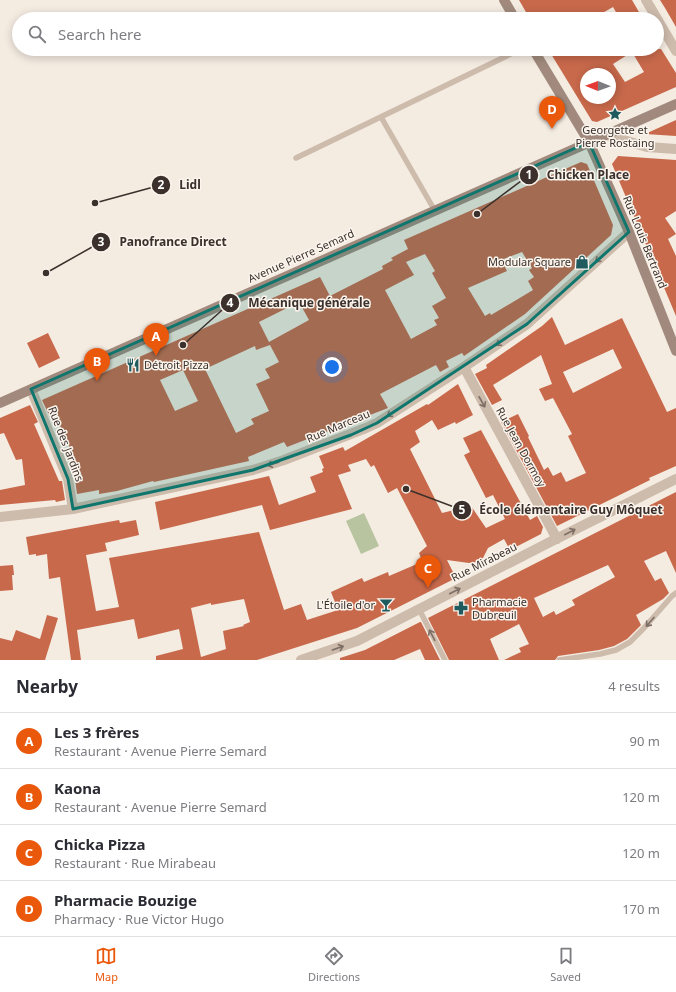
<!DOCTYPE html>
<html lang="en">
<head>
<meta charset="utf-8">
<style>
	body { margin:0; font-family:"Noto Sans",sans-serif; background:#f7f7f7; color:#2b2b33 }
	.compass { position:absolute; left:580px; top:68px; width:36px; height:36px; border-radius:50%; background:#fff; box-shadow:0 2px 10px #0003; rotate:271deg }
	.you { position:absolute; left:332px; top:367px; width:14px; height:14px; margin:-10px; border:3px solid #fff; border-radius:50%; background:#1a73e8; box-shadow:0 0 0 6px #1a73e833 }
	.badge { display:grid; place-items:center; width:26px; height:26px; border-radius:50%; background:#ea580c; color:#fff; font-size:13px; font-weight:700 }
	.pin { position:absolute; translate:-50% -33px; filter:drop-shadow(0 1px 2px #0008) }
	.pin::after { content:''; position:absolute; top:21px; width:14px; height:12px; background:inherit; clip-path:polygon(0 0,100% 0,50% 100%) }
	.list { margin:0; padding:0; list-style:none }
	h2 { display:flex; justify-content:space-between; align-items:center; height:52px; margin:0; padding:0 16px; font-size:17px }
	h2 small { font-size:13px; font-weight:400; color:#7c7c81 }
	.list li { display:grid; grid-template-columns:26px 1fr auto; gap:12px; align-items:center; box-sizing:border-box; height:56px; padding:0 16px; border-top:1px solid #e1e1e2 }
	.list b { display:block; font-size:15px; white-space:nowrap }
	.list p { margin:0; font-size:13px; white-space:nowrap; color:#7c7c81 }
	.list em { font-size:13px; font-style:normal; color:#7c7c81 }
	.icon { flex:none; width:22px; height:22px; fill:none; stroke:currentColor; stroke-width:2; stroke-linecap:round; stroke-linejoin:round }
	.map { position:relative; flex:none; width:676px; height:660px; overflow:hidden }
	.search { position:absolute; background:#fff; box-shadow:0 2px 10px #0003; left:12px; right:12px; top:12px; height:44px; display:flex; align-items:center; gap:10px; box-sizing:border-box; padding:0 14px; border-radius:22px; color:#7c7c81; font-size:15px }
	.sheet { height:276px; background:#fff }
	nav { display:flex; justify-content:space-around; align-items:center; box-sizing:border-box; height:56px; border-top:1px solid #e1e1e2; background:#fff; font-size:11px; color:#7c7c81 }
	nav a { display:grid; justify-items:center; gap:2px }
	nav .on { color:#ea580c }
	.map>svg:first-child { display:block }
</style>
</head>
<body>
<div class="map">
<svg width="676" height="660" viewBox="0 0 676 660">
	<rect width="100%" height="100%" fill="#f4ebe1"/>
	<path fill="#b8c4a0" d="M364 513 379 546 361 554 346 521Z"/>
	<path fill="#c8694b" fill-rule="evenodd" d="M519 0H632L643 19H620L613 7 592 19H530Z
		M660 0H676V27L665 8Z
		M548 49H661L676 73V87L597 122 592 121ZM632 52 644 72 625 82 613 64ZM586 74H610V98H586Z
		M676 120V136L645 134Z
		M618 156 676 160V211L665 218 676 234 668 239 676 256V316L612 164Z
		M581 162 587 164 613 225 611 235 525 314 464 356 462 353 446 361 449 367 440 372 436 365 380 394 388 408 287 447 284 442 248 457 249 461 154 482 153 481 117 491 99 494V490L77 494 75 479 83 478 55 414 50 417 42 400 320 277 330 296 383 269 382 266 393 260 391 258 408 249 404 240ZM522 252 532 268 529 270 534 277 528 281 533 290 491 315 490 313 485 316 468 288 507 271 501 260ZM425 254 435 271 432 273 446 298 432 306 439 318 434 320 437 325 411 339 385 290 414 275 406 262ZM299 302 309 320 269 342 259 322ZM270 345 279 362 265 369 270 378 256 384 269 411 251 419 254 424 236 433 205 369 255 346 256 350ZM183 370 198 401 175 411 160 380Z
		M552 317 565 345 622 318 667 412 676 408V466L649 478 650 480 557 526 501 422 518 414 529 436 528 437 544 470 548 467 553 476 561 472 566 482 586 473 568 436 572 434 553 398 545 401 539 389 552 384 541 355 493 385 502 400 492 405 475 374 487 368 486 365 542 326ZM613 349 622 368 573 393 563 372Z
		M48 333 60 358 39 368 27 343Z
		M458 384 473 415 456 424 455 422 438 430 432 420 415 431 420 442 410 449 442 513 471 506 486 528 505 519 493 495 486 498 464 455 470 452 463 438 481 430 530 520 537 516 543 527 541 534 510 550 504 539 488 548 483 558 477 562 469 563 447 560 456 578 357 628 257 660H156V656L183 649 179 629 138 639 134 619 77 630 81 660H71L60 577 49 579 47 554 36 556V554L29 555 26 537 119 520 120 523 136 520 139 535 105 543 107 551 86 555 96 611 119 607 109 558 259 532 284 610 301 604 307 620 338 610 331 592 362 578 364 582 388 572 389 576 417 564V560L421 558 419 553 427 546 397 488 388 493 374 465 371 467 366 459 348 465 351 471 338 475 352 509 270 530 262 505 160 530 155 502 269 476 279 505 316 492 310 477 323 472 322 469 324 468 319 456 343 447 345 451 427 404 428 405ZM244 599 250 622 243 625 244 626 223 631 226 649 201 657 191 608 211 603V605Z
		M30 405 38 422 34 424 59 481H62L65 500 56 502 55 500 0 505V490L25 485 22 459 16 460 4 433 0 434V418Z
		M676 492V573L666 551 644 561 655 581 661 578 669 593 663 599 636 615 641 625 627 639 614 646 599 650 558 656 555 660H504L521 652 519 648 529 644 519 624 490 639 499 660H449L428 618ZM608 565 615 577 572 600 575 605 556 615 554 611 543 617 534 598Z
		M13 565 14 575H12L13 590 0 591V566Z
		M47 615 58 618 45 660H0V638L12 641 16 630 40 639Z
		M420 622H421L440 660H425L420 649 394 660H340V658L365 650Z"/>
	<g fill="none" stroke-linecap="round" stroke-linejoin="round">
		<path stroke="#cdbbac" stroke-width="5.5" d="M381 117 435 211
			M296 158 521 49
			M419 609 445 660
			M559 660 600 654 616 650 630 642 644 628 672 596 676 593"/>
		<path stroke="#cdbbac" stroke-width="10" d="M646 0 676 51
			M607 135 647 147 676 149
			M464 367 557 539
			M31 389 68 479 73 509
			M0 517 73 509 253 470 284 460 366 428 377 423 464 367 527 324 629 232
			M301 660 357 641 548 543 676 479"/>
		<path stroke="#a18a7d" stroke-width="10" d="M504 0 515 19
			M533 49 589 142 629 232 676 351
			M0 403 676 104"/>
	</g>
	<defs><path id="oneway-shaft" d="M-6 0H5M1.5-3L5.5 0L1.5 3" fill="none" stroke-width="1.6" stroke-linecap="round" stroke-linejoin="round"/></defs>
	<g stroke="#7d6f65">
		<use href="#oneway-shaft" transform="translate(600 258) rotate(138)"/>
		<use href="#oneway-shaft" transform="translate(501 342) rotate(145)"/>
		<use href="#oneway-shaft" transform="translate(482 402) rotate(61)"/>
		<use href="#oneway-shaft" transform="translate(392 413) rotate(147)"/>
		<use href="#oneway-shaft" transform="translate(273 464) rotate(163)"/>
		<use href="#oneway-shaft" transform="translate(570 532) rotate(-27)"/>
		<use href="#oneway-shaft" transform="translate(455 591) rotate(-27)"/>
		<use href="#oneway-shaft" transform="translate(650 622) rotate(131)"/>
		<use href="#oneway-shaft" transform="translate(432 635) rotate(-117)"/>
		<use href="#oneway-shaft" transform="translate(338 648) rotate(-19)"/>
	</g>
	<path fill="#0f766e" fill-opacity="0.2" stroke="#0f766e" stroke-width="3" stroke-linejoin="round" d="M589 142 629 232 527 324 377 423 351 435 253 470 73 509 68 479 31 389Z"/>
	<defs>
		<g id="sight-bare" transform="scale(1.08)"><path d="M0-6L1.8-2.2L6-1.7L2.9 1.2L3.7 5.4L0 3.3L-3.7 5.4L-2.9 1.2L-6-1.7L-1.8-2.2Z" fill="#1f5a5e" stroke="#fbf5ee" stroke-width="2.5" paint-order="stroke"/></g>
		<g id="shop-bare" transform="scale(1.08)"><path d="M-5-2.5h2.3a2.7 3.5 0 0 1 5.4 0H5L5.5 6h-11ZM-1.5-2.5h3a1.5 2.3 0 0 0-3 0Z" fill="#1f5a5e" stroke="#fbf5ee" stroke-width="2.5" paint-order="stroke"/></g>
		<g id="restaurant-bare" transform="scale(1.08)"><path d="M-5-6h1v4h1v-4h1v4h1v-4h1v5L-1.5 .5V6h-2V.5L-5-1ZM5-6V6H3V1.5H1.5Q1.5-4 5-6Z" fill="#1f5a5e" stroke="#fbf5ee" stroke-width="2.5" paint-order="stroke"/></g>
		<g id="bar-bare" transform="scale(1.08)"><path d="M-6-5H6L.8 .8V4.5H3.5V6h-7V4.5H-.8V.8Z" fill="#1f5a5e" stroke="#fbf5ee" stroke-width="2.5" paint-order="stroke"/></g>
		<g id="pharmacy-bare" transform="scale(1.08)"><path d="M-2-6h4v4h4v4h-4v4h-4v-4h-4v-4h4Z" fill="#1f5a5e" stroke="#fbf5ee" stroke-width="2.5" paint-order="stroke"/></g>
	</defs>
	<g fill-rule="evenodd">
		<use href="#sight-bare" x="615" y="114"/>
		<use href="#shop-bare" x="582" y="262"/>
		<use href="#restaurant-bare" x="133" y="365"/>
		<use href="#bar-bare" x="386" y="605"/>
		<use href="#pharmacy-bare" x="461" y="608"/>
	</g>
	<g text-anchor="middle" stroke-width="3" stroke-linejoin="round" paint-order="stroke">
		<g font-size="11" fill="#3b302b" stroke="#fbf5ee" text-anchor="end">
			<text x="615" y="134" text-anchor="middle">Georgette et<tspan x="615" dy="13">Pierre Rostaing</tspan></text>
			<text x="571" y="266">Modular Square</text>
			<text x="144" y="369" text-anchor="start">Détroit Pizza</text>
			<text x="472" y="606" text-anchor="start">Pharmacie<tspan x="472" dy="13">Dubreuil</tspan></text>
			<text x="375" y="609">L'Étoile d'or</text>
		</g>
		<g font-size="11" fill="#3b302b" stroke="#fbf5ee">
			<text transform="translate(645 242) rotate(68)" y="4">Rue Louis Bertrand</text>
			<text transform="translate(301 256) rotate(-24)" y="4">Avenue Pierre Semard</text>
			<text transform="translate(338 426) rotate(-23)" y="4">Rue Marceau</text>
			<text transform="translate(66 444) rotate(69)" y="4">Rue des Jardins</text>
			<text transform="translate(521 447) rotate(61)" y="4">Rue Jean Dormoy</text>
			<text transform="translate(484 562) rotate(-27)" y="4">Rue Mirabeau</text>
		</g>
	</g>
	<path fill="none" stroke="#3b302b" stroke-width="1.5" d="M477 214L529 175M95 203L161 185M46 273L101 242M183 345L230 303M406 489L462 510"/>
	<g fill="#3b302b" stroke="#fbf5ee" stroke-width="1.5">
		<circle cx="477" cy="214" r="4"/>
		<circle cx="95" cy="203" r="4"/>
		<circle cx="46" cy="273" r="4"/>
		<circle cx="183" cy="345" r="4"/>
		<circle cx="406" cy="489" r="4"/>
		<circle cx="529" cy="175" r="10"/>
		<circle cx="161" cy="185" r="10"/>
		<circle cx="101" cy="242" r="10"/>
		<circle cx="230" cy="303" r="10"/>
		<circle cx="462" cy="510" r="10"/>
	</g>
	<g font-size="12" text-anchor="middle" font-weight="bold" fill="#fff">
		<text x="529" y="179">1</text>
		<text x="161" y="189">2</text>
		<text x="101" y="246">3</text>
		<text x="230" y="307">4</text>
		<text x="462" y="514">5</text>
	</g>
	<g font-size="12" text-anchor="middle" font-weight="bold" fill="#3b302b" stroke="#fbf5ee" stroke-width="3" stroke-linejoin="round" paint-order="stroke">
		<text x="588" y="179">Chicken Place</text>
		<text x="190" y="189">Lidl</text>
		<text x="173" y="246">Panofrance Direct</text>
		<text x="309" y="307">Mécanique générale</text>
		<text x="571" y="514">École élémentaire Guy Môquet</text>
	</g>
</svg>
<svg class="compass" viewBox="-18 -18 36 36"><path d="M0-13l5 13h-10z" fill="#e53935"/><path d="M0 13l5-13h-10z" fill="#7c7c81"/></svg>
<div class="you"></div>
<div class="pin badge" style="left:156px;top:356px">A</div>
<div class="pin badge" style="left:97px;top:381px">B</div>
<div class="pin badge" style="left:428px;top:588px">C</div>
<div class="pin badge" style="left:552px;top:129px">D</div>
<div class="search"><svg class="icon" aria-label="search" viewBox="0 0 24 24"><circle cx="10" cy="10" r="6"/><path d="M15 15l6 6"/></svg>Search here</div>
</div>
<section class="sheet">
<h2>Nearby<small>4 results</small></h2>
<ul class="list">
<li><span class="badge">A</span><div><b>Les 3 frères</b><p>Restaurant · Avenue Pierre Semard</p></div><em>90 m</em></li>
<li><span class="badge">B</span><div><b>Kaona</b><p>Restaurant · Avenue Pierre Semard</p></div><em>120 m</em></li>
<li><span class="badge">C</span><div><b>Chicka Pizza</b><p>Restaurant · Rue Mirabeau</p></div><em>120 m</em></li>
<li><span class="badge">D</span><div><b>Pharmacie Bouzige</b><p>Pharmacy · Rue Victor Hugo</p></div><em>170 m</em></li>
</ul>
</section>
<nav>
<a class="on"><svg class="icon" aria-label="map" viewBox="0 0 24 24"><path d="M3 6l6-2 6 2 6-2v14l-6 2-6-2-6 2zM9 4v14M15 6v14"/></svg>Map</a>
<a><svg class="icon" aria-label="directions" viewBox="0 0 24 24"><path d="M12 3l9 9-9 9-9-9zM9 14v-3h6M13 9l2 2-2 2"/></svg>Directions</a>
<a><svg class="icon" aria-label="saved" viewBox="0 0 24 24"><path d="M7 4h10v16l-5-4-5 4z"/></svg>Saved</a>
</nav>
</body>
</html>
